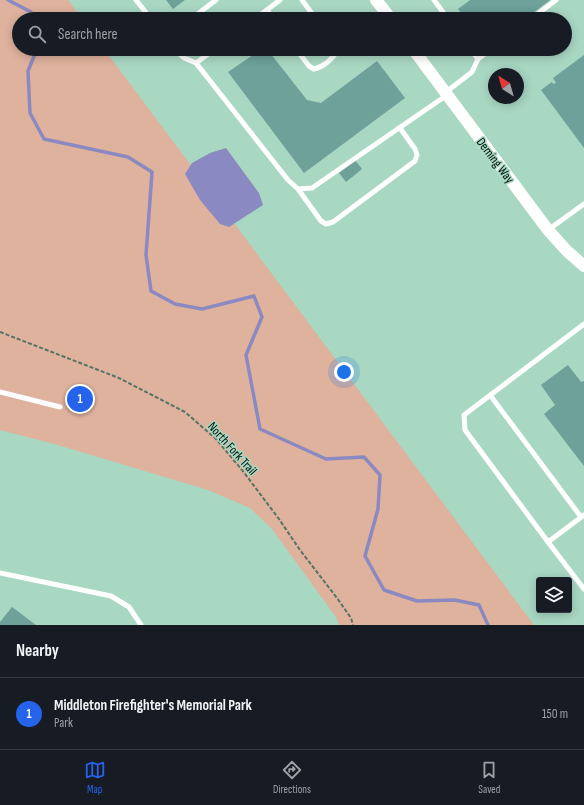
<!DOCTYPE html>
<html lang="en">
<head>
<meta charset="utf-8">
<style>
	body { margin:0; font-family:"Sofia Sans Condensed",sans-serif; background:#20242c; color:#f1f3f6 }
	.controls { position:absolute; right:12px; bottom:12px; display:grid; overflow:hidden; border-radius:4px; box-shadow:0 2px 10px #0003 }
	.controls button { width:36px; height:36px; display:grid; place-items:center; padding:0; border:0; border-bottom:1px solid #363941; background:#171b24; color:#f1f3f6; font:20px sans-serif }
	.compass { position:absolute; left:488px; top:68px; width:36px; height:36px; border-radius:50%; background:#171b24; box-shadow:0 2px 10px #0003; rotate:323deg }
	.you { position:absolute; left:344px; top:372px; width:14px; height:14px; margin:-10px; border:3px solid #fff; border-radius:50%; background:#1a73e8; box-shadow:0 0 0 6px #1a73e833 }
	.badge { display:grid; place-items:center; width:26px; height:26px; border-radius:50%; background:#2563eb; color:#fff; font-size:13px; font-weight:700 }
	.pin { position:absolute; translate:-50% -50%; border:2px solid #fff; box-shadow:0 1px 4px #0006 }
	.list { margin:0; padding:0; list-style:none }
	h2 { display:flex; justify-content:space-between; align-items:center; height:52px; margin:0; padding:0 16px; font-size:17px }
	h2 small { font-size:13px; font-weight:400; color:#9ea1a6 }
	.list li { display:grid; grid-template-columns:26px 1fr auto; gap:12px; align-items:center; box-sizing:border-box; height:72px; padding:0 16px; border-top:1px solid #363941 }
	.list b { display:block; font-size:15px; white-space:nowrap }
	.list p { margin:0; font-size:13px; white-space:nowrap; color:#9ea1a6 }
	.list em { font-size:13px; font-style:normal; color:#9ea1a6 }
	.icon { flex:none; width:22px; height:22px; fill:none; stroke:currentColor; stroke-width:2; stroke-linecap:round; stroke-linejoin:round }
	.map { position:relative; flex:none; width:584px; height:625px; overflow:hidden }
	.search { position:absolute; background:#171b24; box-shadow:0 2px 10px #0003; left:12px; right:12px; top:12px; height:44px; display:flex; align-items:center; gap:10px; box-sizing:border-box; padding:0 14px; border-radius:22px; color:#9ea1a6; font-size:15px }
	.sheet { height:124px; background:#171b24 }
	nav { display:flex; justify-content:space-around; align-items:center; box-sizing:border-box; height:56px; border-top:1px solid #363941; background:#171b24; font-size:11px; color:#9ea1a6 }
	nav a { display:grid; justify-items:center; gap:2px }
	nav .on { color:#2563eb }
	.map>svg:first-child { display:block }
</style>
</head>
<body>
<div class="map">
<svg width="584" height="625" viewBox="0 0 584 625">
	<rect width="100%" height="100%" fill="#a8d7c2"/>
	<path fill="#deb29d" d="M0 0H68L82 19H19V49H104L534 625H339L336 617 272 529 250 508 208 490 58 445 0 430Z"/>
	<path fill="#8b89c1" d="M226 148 259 193 263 205 229 227 220 224 200 200 185 174 192 163 210 153Z"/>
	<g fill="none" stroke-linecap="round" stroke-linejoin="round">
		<path stroke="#8b89c1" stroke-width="3.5" d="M8 0 31 12 34 19
			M37 49 28 71 30 113 44 139 128 157 152 172 146 255 151 291 175 304 202 309 254 296 262 317 246 355 260 429 326 459 364 457 380 475 378 509 365 556 384 590 417 601 455 600 479 605 488 625"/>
	</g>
	<path fill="#6da19a" d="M166 0H185L173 9Z
		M470 0H550L525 19H466L458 9Z
		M262 49H267L307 100 321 103 377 61 405 98 304 173 228 72Z
		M584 55V148L541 90 552 82 553 84 556 83 553 78Z
		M355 160 362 169 346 182 339 173Z
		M568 365 581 382 584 381V466L544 414 555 405 541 385Z
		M12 607 36 625H0V622Z"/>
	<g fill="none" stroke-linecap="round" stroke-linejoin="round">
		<path stroke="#557466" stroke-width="2" stroke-dasharray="4 2" stroke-linecap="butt" d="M0 332 119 378 185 412 216 439 242 470 279 519 300 550 337 598 351 618 353 625"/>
		<path stroke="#fff" stroke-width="5" d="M136 0 151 19
			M302 0 316 19
			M434 0 448 19
			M267 10 274 19
			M191 19 216 0
			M255 19 280 0
			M531 19 556 0
			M174 49 184 58 196 63 288 180 298 189 312 188 447 95
			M296 49 309 66 314 69C323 67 333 59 337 51V49
			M470 49 478 59
			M196 63 215 49
			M446 92 472 72 478 59 491 49
			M298 189 321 221 326 224 333 222 415 161 417 155 415 149 400 128
			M548 230 584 204
			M584 324 464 415 465 430 548 542 584 515
			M0 392 60 407
			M490 395 581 517
			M548 542 584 589
			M0 573 111 596 129 607 141 625"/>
		<path stroke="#fff" stroke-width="12" d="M376 0 391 19
			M413 49 548 230 567 251 584 266"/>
	</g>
	<g text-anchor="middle" stroke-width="3" stroke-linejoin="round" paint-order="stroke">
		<g font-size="13" fill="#03130c" stroke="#a8d7c2">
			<text transform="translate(496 160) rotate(53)" y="5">Deming Way</text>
			<text transform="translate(233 448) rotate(48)" y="5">North Fork Trail</text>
		</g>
	</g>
</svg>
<div class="controls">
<button><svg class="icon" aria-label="layers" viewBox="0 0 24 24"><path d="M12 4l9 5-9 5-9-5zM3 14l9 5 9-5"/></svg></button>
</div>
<svg class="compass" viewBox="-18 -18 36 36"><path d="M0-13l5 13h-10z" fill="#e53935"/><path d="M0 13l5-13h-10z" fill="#9ea1a6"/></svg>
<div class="you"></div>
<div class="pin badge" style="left:80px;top:399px">1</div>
<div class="search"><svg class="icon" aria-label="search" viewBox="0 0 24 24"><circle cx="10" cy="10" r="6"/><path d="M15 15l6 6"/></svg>Search here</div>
</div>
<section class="sheet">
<h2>Nearby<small></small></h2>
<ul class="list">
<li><span class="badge">1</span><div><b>Middleton Firefighter's Memorial Park</b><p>Park</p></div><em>150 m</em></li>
</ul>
</section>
<nav>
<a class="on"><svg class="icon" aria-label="map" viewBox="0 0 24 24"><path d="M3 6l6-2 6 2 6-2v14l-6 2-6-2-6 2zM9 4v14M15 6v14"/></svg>Map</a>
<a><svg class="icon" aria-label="directions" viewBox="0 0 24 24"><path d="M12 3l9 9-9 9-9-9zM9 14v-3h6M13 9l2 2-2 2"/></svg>Directions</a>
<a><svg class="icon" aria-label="saved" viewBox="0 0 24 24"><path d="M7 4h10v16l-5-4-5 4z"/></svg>Saved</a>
</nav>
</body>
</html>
